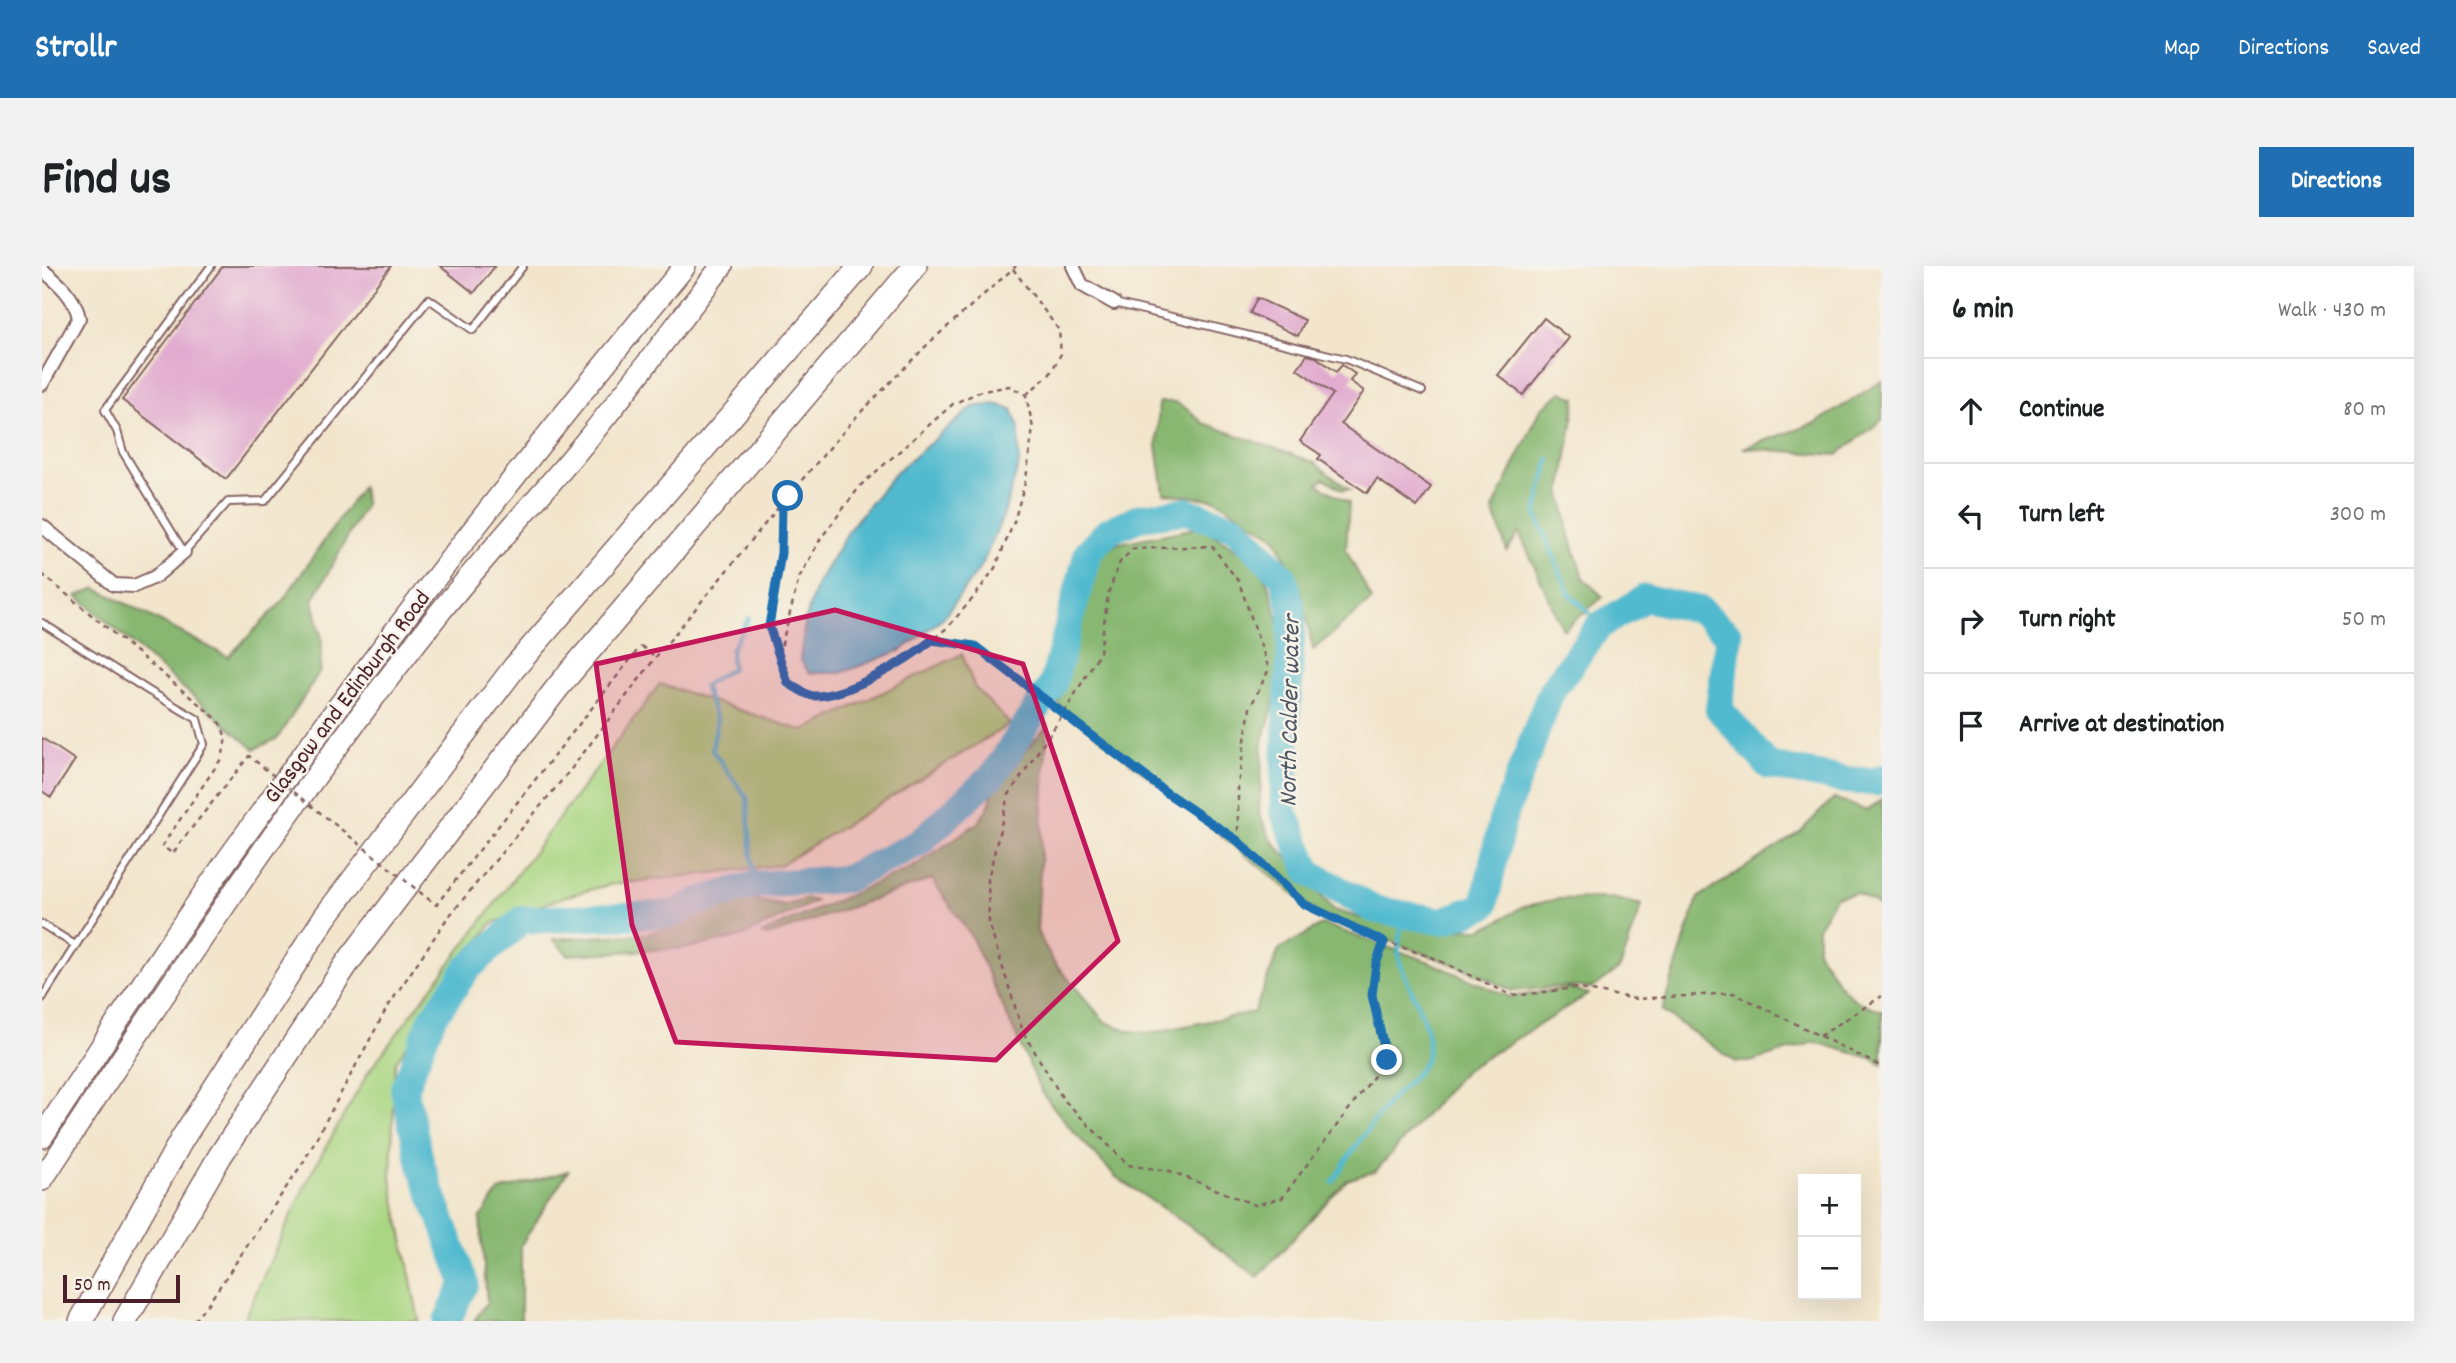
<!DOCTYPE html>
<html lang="en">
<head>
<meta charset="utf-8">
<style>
	body { margin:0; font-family:Dekko,sans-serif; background:#f2f2f2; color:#202124 }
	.controls { position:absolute; right:21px; bottom:21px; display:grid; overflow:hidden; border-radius:0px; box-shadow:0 7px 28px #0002 }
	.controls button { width:63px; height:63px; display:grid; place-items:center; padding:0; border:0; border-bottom:2px solid #e0e0e0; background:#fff; color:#202124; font:35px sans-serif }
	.scale { position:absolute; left:21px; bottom:18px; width:117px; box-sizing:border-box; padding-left:7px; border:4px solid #4a1f2b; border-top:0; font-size:19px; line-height:24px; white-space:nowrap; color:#4a1f2b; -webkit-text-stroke:5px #f7f3e8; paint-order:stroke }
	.stop { position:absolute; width:21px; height:21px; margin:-16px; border:5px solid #1f6fb2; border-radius:50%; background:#fff }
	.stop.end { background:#1f6fb2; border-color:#fff; box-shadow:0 2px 7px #0008 }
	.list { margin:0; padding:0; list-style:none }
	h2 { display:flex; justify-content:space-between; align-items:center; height:91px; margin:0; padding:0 28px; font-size:30px }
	h2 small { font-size:23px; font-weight:400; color:#757577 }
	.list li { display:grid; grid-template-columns:46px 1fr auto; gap:21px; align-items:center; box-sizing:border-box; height:105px; padding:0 28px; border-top:2px solid #e0e0e0 }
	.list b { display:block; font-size:26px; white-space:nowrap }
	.list em { font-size:23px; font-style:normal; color:#757577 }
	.icon { flex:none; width:38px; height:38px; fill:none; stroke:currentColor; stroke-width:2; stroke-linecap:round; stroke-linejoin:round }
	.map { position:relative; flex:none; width:1840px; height:1055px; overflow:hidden; border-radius:0px }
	header { display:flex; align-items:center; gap:42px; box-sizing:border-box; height:98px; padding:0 35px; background:#1f6fb2; color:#fff }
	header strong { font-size:33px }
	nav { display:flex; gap:38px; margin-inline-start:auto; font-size:24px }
	.intro { display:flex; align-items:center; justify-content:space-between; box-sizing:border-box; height:168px; padding:0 42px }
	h1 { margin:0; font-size:49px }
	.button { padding:18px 32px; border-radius:0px; background:#1f6fb2; color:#fff; font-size:24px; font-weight:700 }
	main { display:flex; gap:42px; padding:0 42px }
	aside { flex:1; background:#fff; border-radius:0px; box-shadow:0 7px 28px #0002 }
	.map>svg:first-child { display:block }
</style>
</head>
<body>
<header>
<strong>Strollr</strong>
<nav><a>Map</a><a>Directions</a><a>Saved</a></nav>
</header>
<div class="intro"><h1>Find us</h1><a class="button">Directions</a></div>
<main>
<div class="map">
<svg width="1840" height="1055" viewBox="0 0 1840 1055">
	<rect width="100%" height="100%" fill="#f7f3e8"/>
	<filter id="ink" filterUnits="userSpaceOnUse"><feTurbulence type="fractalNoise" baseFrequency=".0143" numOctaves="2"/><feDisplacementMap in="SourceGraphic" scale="14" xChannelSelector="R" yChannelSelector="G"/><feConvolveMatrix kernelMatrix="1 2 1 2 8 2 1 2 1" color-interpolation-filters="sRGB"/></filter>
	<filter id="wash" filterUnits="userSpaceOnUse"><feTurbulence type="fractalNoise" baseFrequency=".00686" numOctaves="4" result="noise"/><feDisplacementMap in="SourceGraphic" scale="28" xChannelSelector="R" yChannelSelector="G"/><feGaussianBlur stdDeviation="1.57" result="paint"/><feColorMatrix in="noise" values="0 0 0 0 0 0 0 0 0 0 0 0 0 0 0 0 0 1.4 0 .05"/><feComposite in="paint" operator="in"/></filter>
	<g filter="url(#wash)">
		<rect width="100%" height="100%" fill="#f2e5cc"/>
		<path fill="#aad683" stroke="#7a7a57" stroke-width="2" d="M920 388 933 422 968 458 738 599 566 619 521 631 449 658 353 797 349 913 377 1055H201L267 911 327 805 618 418 761 465Z"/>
		<path fill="#87b771" stroke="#686b4e" stroke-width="2" d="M1840 115V154L1795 189 1701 182 1774 157Z
			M1520 126 1534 132 1519 228 1528 270 1541 312 1561 331 1521 364 1477 266 1465 285 1451 243 1499 143Z
			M1133 136 1148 145 1161 157 1271 196 1308 224H1301L1282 212 1276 218 1307 237 1304 284 1330 334 1271 384 1259 324 1233 271 1174 234 1122 227 1115 180 1117 136Z
			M320 220 323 239 271 334 280 374 278 405 235 473 212 483 35 330 54 322 186 391 239 337Z
			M1159 261 1215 296 1228 323 1238 363 1240 393 1231 441 1221 475 1217 547 1228 572 1292 644 1329 655 1397 663H1439L1450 659 1480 641 1516 633 1569 632 1600 639 1578 702 1551 722 1523 720 1470 725 1429 705 1278 649 1016 438 1052 313 1056 291 1073 278Z
			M1005 460 995 665 1010 694 1063 756 1088 765 1109 767 1212 746 1237 684 1281 658 1385 695 1468 731 1527 722 1547 728 1422 805 1334 905 1305 914 1216 1011 1144 958 1074 911 1030 864 1000 827 929 670 890 613 726 670 719 668 871 601 937 556 947 540 953 520Z
			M1792 532 1825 545 1840 533V642L1815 627 1793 631 1776 661V686L1797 718 1814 735 1840 745V798L1832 793 1773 776 1708 796H1694L1620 745 1656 632 1758 566Z
			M708 633 742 640 765 633 774 635 699 671 646 682 526 689 511 673 605 668 641 657 673 638Z
			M526 905 479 979V1055H432L445 1036 438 952 457 925Z"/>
		<path fill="#51bacf" stroke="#4e6c7d" stroke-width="2" d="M953 138 970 143 977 162V198L962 248 940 299 902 351 860 384 799 407H767L758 393 763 356 774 320 809 261 854 206 931 141Z"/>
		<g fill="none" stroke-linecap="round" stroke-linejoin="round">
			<path stroke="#51bacf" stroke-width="4.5" d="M1507 193 1494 248 1527 328 1544 343 1557 360
				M707 352 689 384 690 402 662 420 675 455 670 484 705 532 712 619
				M1291 916C1307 889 1326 862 1346 837 1356 824 1374 812 1382 797 1398 767 1365 723 1358 696 1354 680 1358 664 1363 649"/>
			<path stroke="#51bacf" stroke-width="28" d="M405 1055 423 1017 379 899 362 823 390 753 425 703 480 654 631 648 655 636 712 619 804 613 877 577 952 508 1011 418 1046 286 1066 265 1099 251 1143 245 1194 262 1242 312 1250 345 1241 544 1267 606 1331 643 1400 655 1442 640 1460 555 1510 424 1557 360 1603 332 1658 344 1687 369 1677 443 1727 500 1803 514 1833 516 1840 512"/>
		</g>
		<g id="blocks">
			<path fill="#e1abcf" d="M181 0H349L184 213 80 134Z
				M398 0H453L432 27Z
				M1215 32 1263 54 1256 70 1208 47Z
				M1502 52 1527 72 1481 129 1456 109Z
				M1265 89 1274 91 1294 106 1300 99 1313 108 1308 115 1322 125 1299 158 1389 221 1375 241 1335 213 1325 227 1276 193 1279 189 1258 175 1291 128 1255 103Z
				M0 472 33 494 9 531 0 525Z"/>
		</g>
	</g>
	<g filter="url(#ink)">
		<use href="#blocks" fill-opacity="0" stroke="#856463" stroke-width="2"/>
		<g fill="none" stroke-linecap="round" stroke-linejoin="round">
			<g stroke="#856463" stroke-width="10">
				<path id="service" d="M169 0 63 144 75 165 81 186 142 286 186 236 223 235 387 33 431 64 481 0
					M1072 37 1304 93 1380 125
					M0 357 107 425 155 453 162 478 0 732
					M0 658 33 679"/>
			</g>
			<g stroke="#856463" stroke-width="16">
				<path id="minor" d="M1031 0 1040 19 1072 37
					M0 4C16 16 33 31 37 52L0 118
					M0 260 72 319 92 320 113 311 142 286"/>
			</g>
			<g stroke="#856463" stroke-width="24">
				<path id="trunk" d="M0 871C70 764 140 655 216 551 351 362 495 179 643 0
					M0 914C126 721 254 527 398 346 443 290 493 236 539 181 588 122 633 60 680 0"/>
			</g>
			<g stroke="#856463" stroke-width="26">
				<path id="motorway" d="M39 1055 140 873 283 651 472 402 819 0
					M83 1055 178 890 306 696 516 421 873 0"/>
			</g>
			<path stroke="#856463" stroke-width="2.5" stroke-dasharray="5 5" stroke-linecap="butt" d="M971 3 1017 64 1019 88 1008 108 985 128
				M0 308 175 453C185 467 185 477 179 493L120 580 131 588 137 578
				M890 374 933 380 1125 527 1196 575 1262 638 1332 672 1392 692 1467 728 1480 729 1533 722 1594 733 1692 727 1840 801
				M599 380 614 391
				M737 389 757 312 779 272 819 219 911 138 937 126 967 120 984 129 991 162 984 213 972 256 953 302 932 331 905 362 873 387 825 414 789 427 768 430 746 417 727 360 739 287 740 237
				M1196 575V519L1208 442 1227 403 1197 316 1170 280 1091 283 1078 296 1066 328 1058 386 1022 447 966 530 946 613 947 658 981 766 1021 833 1086 899 1128 905 1213 939 1240 932 1344 794 1330 729 1334 698 1342 676
				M1778 770 1840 730
				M152 1055 170 1032 262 895 345 742 404 654 530 502 614 391 740 237 815 150 888 76 974 0"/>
			<use href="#service" stroke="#fff" stroke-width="6"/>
			<use href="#minor" stroke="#fff" stroke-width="12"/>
			<use href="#trunk" stroke="#fff" stroke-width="21"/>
			<use href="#motorway" stroke="#fff" stroke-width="23"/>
			<path stroke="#856463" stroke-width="2.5" stroke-dasharray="5 5" stroke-linecap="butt" d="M137 578 207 490 394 639 599 380"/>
		</g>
	</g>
	<g fill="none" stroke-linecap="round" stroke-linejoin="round" filter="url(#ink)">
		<path stroke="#1f6fb2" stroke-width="9" d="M746 230 740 237 739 287 727 360 746 417C753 421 763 429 771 430 805 431 864 395 890 374L933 380 1125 527 1196 575 1262 638 1342 676 1334 698 1330 729 1345 794"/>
	</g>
	<path fill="#c2185b" fill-opacity="0.2" stroke="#c2185b" stroke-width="5" stroke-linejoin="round" d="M793 344 981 398 1076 675 954 794 634 776 590 659 554 398Z"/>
	<g text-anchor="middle" stroke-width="5" stroke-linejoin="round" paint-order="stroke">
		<g font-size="24" fill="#4a1f2b" stroke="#f7f3e8">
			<text transform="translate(304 430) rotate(-53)" y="8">Glasgow and Edinburgh Road</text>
		</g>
		<g font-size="26" font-style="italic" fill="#4c5564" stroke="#f7f3e8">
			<text transform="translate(1246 445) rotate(-89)" y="9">North Calder water</text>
		</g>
	</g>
</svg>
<div class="controls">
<button>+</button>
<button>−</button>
</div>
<div class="scale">50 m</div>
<div class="stop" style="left:746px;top:230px"></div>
<div class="stop end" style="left:1345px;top:794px"></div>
</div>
<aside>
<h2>6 min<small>Walk · 430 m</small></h2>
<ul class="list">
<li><svg class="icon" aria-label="ahead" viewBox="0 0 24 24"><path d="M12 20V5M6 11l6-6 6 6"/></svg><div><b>Continue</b></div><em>80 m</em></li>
<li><svg class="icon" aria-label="left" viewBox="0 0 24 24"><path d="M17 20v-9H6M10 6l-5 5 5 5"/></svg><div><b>Turn left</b></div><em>300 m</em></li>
<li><svg class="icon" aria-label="right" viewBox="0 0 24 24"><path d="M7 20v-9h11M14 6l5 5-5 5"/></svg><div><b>Turn right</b></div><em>50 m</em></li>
<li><svg class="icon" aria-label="arrive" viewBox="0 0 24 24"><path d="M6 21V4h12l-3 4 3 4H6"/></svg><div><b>Arrive at destination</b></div></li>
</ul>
</aside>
</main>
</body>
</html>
